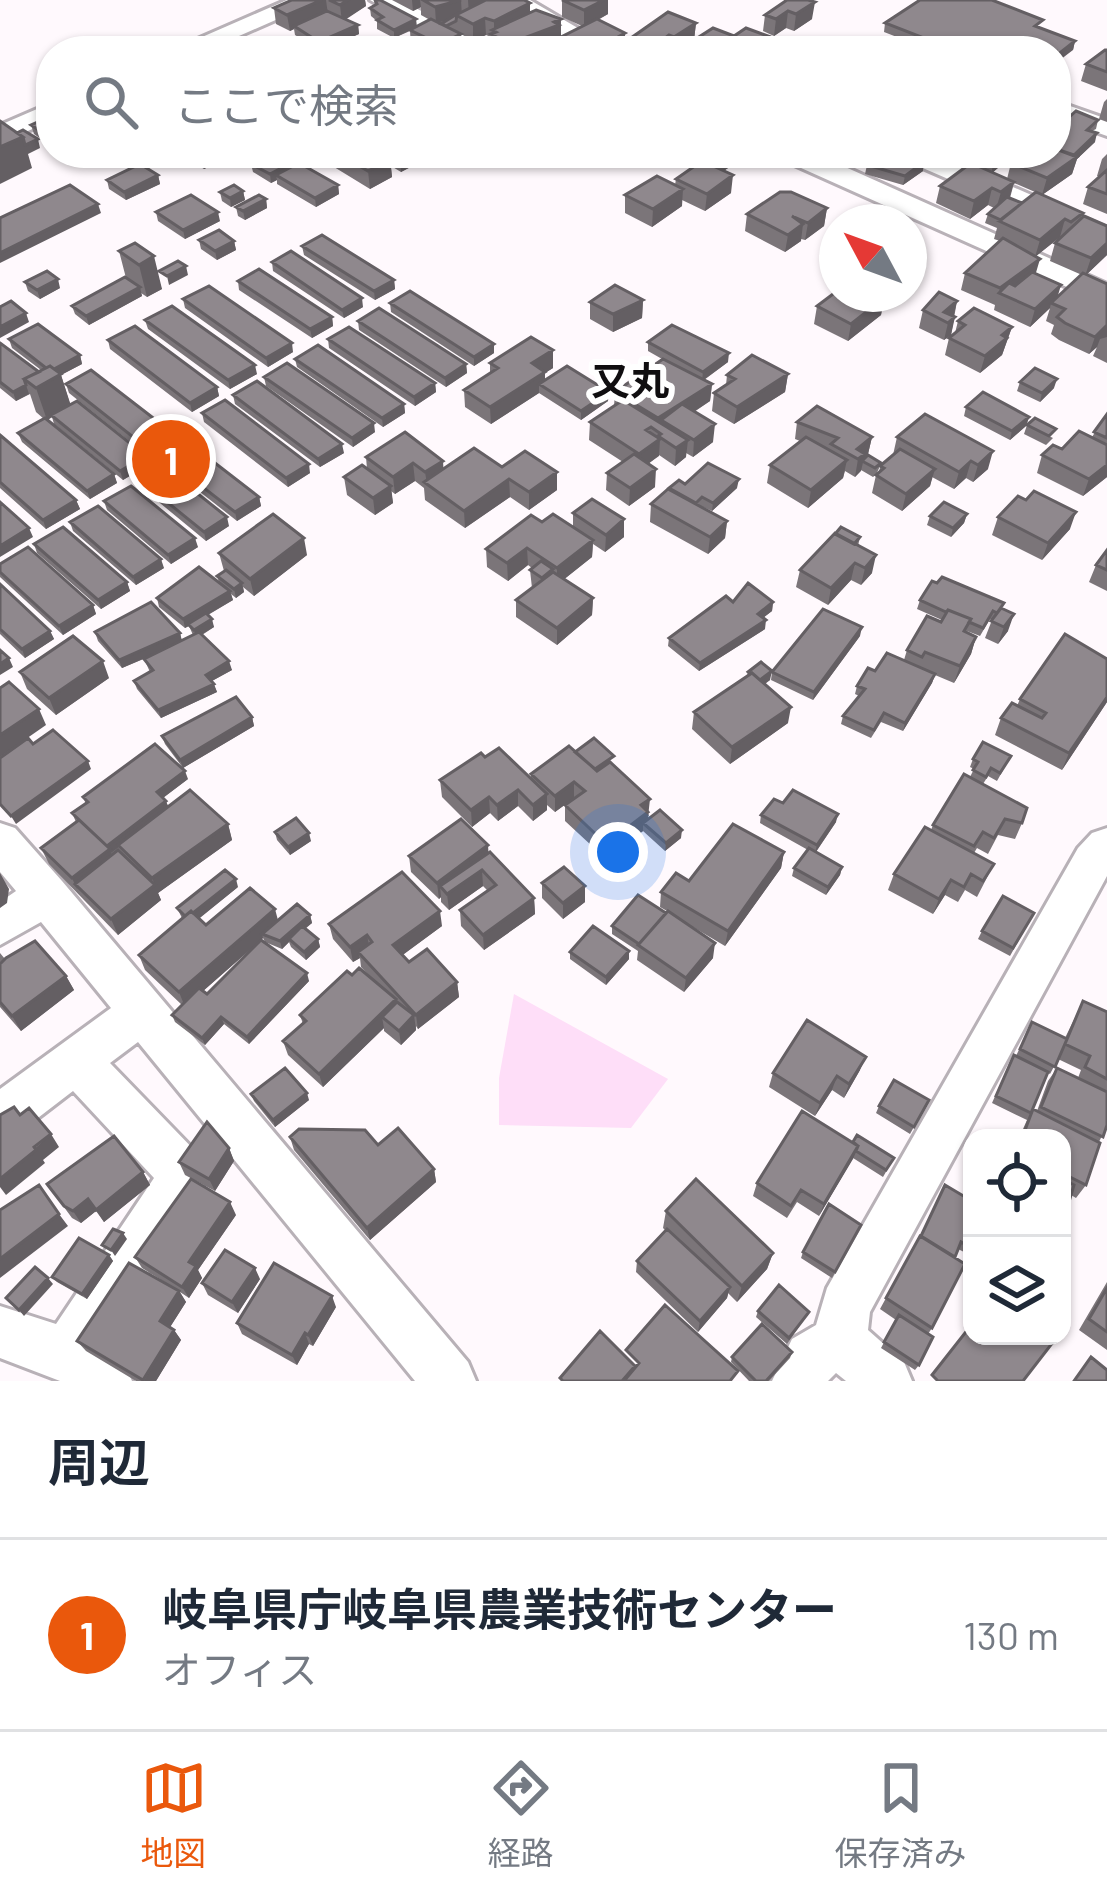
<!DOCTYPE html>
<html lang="ja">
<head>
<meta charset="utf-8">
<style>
	body { margin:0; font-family:Barlow,"Noto Sans JP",sans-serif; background:#f6f6f7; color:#1f2937 }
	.controls { position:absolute; right:36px; bottom:36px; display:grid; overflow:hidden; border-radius:24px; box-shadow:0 3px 9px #0004 }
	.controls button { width:108px; height:108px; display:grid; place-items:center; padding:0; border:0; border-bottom:3px solid #e0e1e3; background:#fff; color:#1f2937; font:60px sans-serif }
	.compass { position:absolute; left:819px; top:204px; width:108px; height:108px; border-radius:50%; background:#fff; box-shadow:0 3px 9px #0004; rotate:311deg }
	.you { position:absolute; left:618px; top:852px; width:42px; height:42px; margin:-30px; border:9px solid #fff; border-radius:50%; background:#1a73e8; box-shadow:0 0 0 18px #1a73e833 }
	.badge { display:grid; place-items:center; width:78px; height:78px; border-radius:50%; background:#ea580c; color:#fff; font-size:39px; font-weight:700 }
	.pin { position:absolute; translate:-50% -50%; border:6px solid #fff; box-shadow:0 3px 12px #0006 }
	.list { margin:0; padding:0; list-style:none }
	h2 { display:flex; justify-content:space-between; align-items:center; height:156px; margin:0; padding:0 48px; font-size:51px }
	h2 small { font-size:39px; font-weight:400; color:#747a83 }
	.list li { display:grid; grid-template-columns:78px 1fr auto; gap:36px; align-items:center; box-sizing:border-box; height:192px; padding:0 48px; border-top:3px solid #e0e1e3 }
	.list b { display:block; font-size:45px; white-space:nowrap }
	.list p { margin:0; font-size:39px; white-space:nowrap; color:#747a83 }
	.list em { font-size:39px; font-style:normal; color:#747a83 }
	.icon { flex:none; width:66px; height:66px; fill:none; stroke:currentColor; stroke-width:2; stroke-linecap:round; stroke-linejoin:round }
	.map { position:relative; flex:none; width:1107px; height:1381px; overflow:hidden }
	.search { position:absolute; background:#fff; box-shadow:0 3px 9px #0004; left:36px; right:36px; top:36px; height:132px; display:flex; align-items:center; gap:30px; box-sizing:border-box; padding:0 42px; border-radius:48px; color:#747a83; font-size:45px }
	.sheet { height:348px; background:#fff }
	nav { display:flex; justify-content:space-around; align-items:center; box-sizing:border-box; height:168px; border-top:3px solid #e0e1e3; background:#fff; font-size:33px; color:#747a83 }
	nav a { display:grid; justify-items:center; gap:6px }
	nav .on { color:#ea580c }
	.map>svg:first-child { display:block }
</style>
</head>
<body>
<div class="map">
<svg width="1107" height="1381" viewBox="0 0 1107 1381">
	<rect width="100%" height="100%" fill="#fff9fd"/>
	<path fill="#fedef8" d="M514 994 668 1079 631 1128 499 1125V1078Z"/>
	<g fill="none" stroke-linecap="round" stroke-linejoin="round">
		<g stroke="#b8b1b7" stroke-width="6">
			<path id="street" d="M287 0H321L205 51H170Z
				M370 0H401L495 51H462Z
				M500 0H530L588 34 575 42 566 39Z
				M1056 101 1107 119V136L1056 118Z
				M51 103V121L0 143V125Z
				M777 153H814L1107 284V305L781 159Z
				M898 153H935L1107 228V248L902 159Z
				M0 823 15 828 62 881 468 1362 476 1381H415L138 1042 110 1063 202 1158 210 1175 102 1347 124 1362 132 1381H60L0 1358V1306L56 1324 154 1178 73 1091 17 1134 0 1141V1089L111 1008 41 922 0 945V902L16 891 0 872Z
				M1107 828V876L870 1312 868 1330 904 1362 912 1381H846L836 1373 828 1381H772L792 1339 816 1325 827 1288 1078 848 1092 833Z"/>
		</g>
		<use href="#street" fill="#fff" fill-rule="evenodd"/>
	</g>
	<path fill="#7b7579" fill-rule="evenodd" d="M292 0H365L366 6 345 19 358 25 359 34 320 51 295 35 294 29 290 31 276 24 274 8Z
		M374 0H380L417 26 430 20 421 15V7L413 11 392 0H524L530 13 561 36 559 38 582 26 562 17V0H608V14L598 20 625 42 696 23 694 40 681 49 683 51H493L491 37 486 35 473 41 461 34 460 51H420L411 46 410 31 394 38 377 29V21L371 16 370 8 375 6Z
		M787 0 812 19 794 31 786 28 774 36 763 31 765 15Z
		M885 23 1041 28 1075 41 1073 50 1056 51H933L884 32Z
		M713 28 766 51H688V44Z
		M1107 50V91L1081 81 1086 64Z
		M1107 99V122L1099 119 1104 102Z
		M51 116V146L34 134 31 125Z
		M1098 120 1096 129 1092 131 1095 142 1077 159 1072 174 1042 195 1014 183 1010 198 1022 203 1083 213 1080 220 1107 255 1086 275 1107 284V363L1093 356 1097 347 1089 354 1059 340 1051 334 1054 325 1046 321 1050 308 1030 327 994 310 995 305 961 290 965 273 1000 241 994 239 997 228 985 223 988 214 994 208 988 205 970 219 936 203 940 186 969 165 962 162 964 153 953 163 928 153H1015L992 173 1007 179 1011 163ZM1060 237H1061L1055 243 1050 261 1082 275 1057 298 1036 274V256Z
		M178 153H222L223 160 204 169Z
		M320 153H422V161L401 172 391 166 392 177 370 189 321 159Z
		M670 153H745V157L723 171 731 193 705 211 682 200V206L652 227 625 213V195L675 185 676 179 696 165Z
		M1107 154V214L1083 204 1088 187 1100 177 1097 176 1102 159Z
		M304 156 305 165 338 185 339 194 316 207 277 184V180L271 183 253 172 251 164 277 157Z
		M867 165 923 171 903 185 865 174Z
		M158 175 160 184 126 200 109 189 107 180Z
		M243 191 245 200 231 207 222 201 220 192Z
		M266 199 267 208 245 220 238 216 236 207Z
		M827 208 824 226 805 240 801 239V241L785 252 745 231 747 214Z
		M156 212 220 221 185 239 158 221Z
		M199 240 234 241 236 250 217 260 201 249Z
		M135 243 162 289 147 297 141 293 142 296 89 325 75 314 72 306 126 278 119 251Z
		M302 246 394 280 395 289 375 300 304 255Z
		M272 262 363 307 344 318 273 271Z
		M238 281 332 317 333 326 312 338 239 290Z
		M25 282 60 288 40 299 28 291Z
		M884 298 881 315 848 341 814 324 817 306Z
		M183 299 293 352 268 367 185 308Z
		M643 300 642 318 613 332 590 319V302Z
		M957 301 951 335 944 340 919 328 923 310Z
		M390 303 494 353 474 366 391 312Z
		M145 320 257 374 230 389 148 329Z
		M358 321 466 364 467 373 446 387 359 330Z
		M958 321 1012 327 1002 355 980 373 945 355 949 338 955 333Z
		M9 339 80 355 82 364 61 375 70 404 146 456 148 465 123 480 54 424 52 417 48 420 114 474 117 483 90 499 22 442 18 433 44 419 36 412 30 394 16 401 0 388V343L39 372 41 370 12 348Z
		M328 339 435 383 436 392 415 406 329 348Z
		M108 340 217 387 219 396 192 412 110 349Z
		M648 342 728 362 704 380 712 384 710 401 694 412 713 442 693 457 686 453V457L675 466 659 455 648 464 655 487 629 506 606 490 607 473 623 462 589 440 590 422 614 406 615 392 662 359 648 351Z
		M295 359 404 404 405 413 383 427 297 367Z
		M490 363 553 368 545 373V380L608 401 581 420 539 393 491 424 465 407 464 390 490 373Z
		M788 374 785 392 734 424 712 411 714 393 726 385 727 375Z
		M264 377 375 432 353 447 266 386Z
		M1020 382 1054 388 1040 402 1017 391Z
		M66 384 180 446 154 461 69 393Z
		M233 395 344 453 320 467 235 404Z
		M966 407 1029 417 1026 426 1010 440 964 416Z
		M202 413 310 473 288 487 204 422Z
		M925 414 988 469 973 482 966 478 954 489 932 477 930 486 902 511 872 493 876 475 880 466 893 455 897 437Z
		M1107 414V477L1083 496 1037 473 1042 455 1092 437Z
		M797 422 872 437 868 454 864 458 881 463 879 472 873 477 861 470 855 477 845 471 843 478 808 508 767 483 770 465 800 441 795 439Z
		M1027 425 1053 438 1046 445 1024 434Z
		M0 435 76 500 80 509 46 529 0 488Z
		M366 457 444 469 502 467 557 490 529 510 510 497 465 528 425 500 424 488 415 481 395 494 391 491 393 503 375 515 347 495 344 477 367 469Z
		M169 461 259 497 261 506 237 521 172 470Z
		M140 480 229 526 206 541 143 489Z
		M685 484 737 488 712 511 701 506 727 521 725 538 708 554 650 522 651 504Z
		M104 501 198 547 171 564 107 510Z
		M573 513 624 537 605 552 593 544 592 557 564 579 593 598 592 615 557 645 516 617V600L532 588 530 570 532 568 528 565 508 581 487 567 486 549 542 522 573 527Z
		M967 514 964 523 951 537 927 525 930 516Z
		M998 517 1070 529 1042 560 992 535Z
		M70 522 164 568 136 585 73 531Z
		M860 537 858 546 872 573 861 585 851 580 828 605 796 587 800 570Z
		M34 544 127 582 130 591 101 609 37 553Z
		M1107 550V591L1089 582 1096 565Z
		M219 553 307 555 254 596 243 587 244 592 236 598 231 594 233 600 208 615 214 627 202 635 232 670 212 681 217 692 161 718 137 689 134 681 150 672 144 659 153 655 122 668 98 641 95 632 180 633 182 641 193 635 189 626 185 628 159 607 157 598 219 582 217 576 224 571Z
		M0 564 93 605 96 614 63 635 0 577Z
		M0 584 50 631 54 639 25 658 0 634Z
		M920 600 1002 608 1008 631 998 644 985 638 992 620 990 619 980 636 967 631V633L976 637 971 654 954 683 935 675 932 683 903 731 881 722 871 738 841 724 843 716 859 696 855 694 857 686 875 671 904 660 907 650 941 622 942 620 917 609Z
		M733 602H773L772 611 763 618 765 629 699 671 668 646 669 638Z
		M860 636 813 700 771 680 772 672Z
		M1107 659V702L1062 770 995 735 1001 718 1017 706 1020 699Z
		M20 672 109 678 56 715 27 689Z
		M748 672 770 680 765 684 788 723 730 764 692 729 694 712 747 677Z
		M252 717 254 726 183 768 165 744 162 736Z
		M575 752 613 765 649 815 647 820 681 838 665 851 643 831 606 859 565 821V805L574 798 555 812 547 805V810L533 821 518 806 498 821 490 813 472 827 442 797 440 780 485 757 531 779V774Z
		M1011 756 997 781 988 776 983 784 1022 823 1015 839 998 835 988 854 977 848 974 853 994 864 977 897 965 890 958 902 945 895 933 914 888 890 894 874 931 830 933 825 970 777 974 769 970 767 973 759Z
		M188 779 163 798 169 807 228 824 232 840 158 893 161 900 118 935 49 864 41 848 76 822 72 813 86 804 83 797Z
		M783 803 836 822 816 852 842 867 840 875 826 895 792 876 794 868 808 850 760 823 761 815Z
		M275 832 311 841 290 855 277 840Z
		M488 845V853L534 898 535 914 484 950 461 926 460 910 488 891 483 886 449 910 441 902V897L439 899 411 872 409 856Z
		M784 852 781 868 725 946 681 920 713 958 684 992 637 960 638 951 612 934V926L666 913 667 911 660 907 661 892 689 881Z
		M542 883 585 902 563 919 542 898Z
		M238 887 199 918 206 925 278 921 310 915 312 923 305 928 318 939 320 947 306 960 291 947 289 942 282 949 265 942 263 938 261 940 309 981 249 1044 224 1024 205 1045 175 1022 172 1015 182 1005 145 970 139 955 182 918 177 908ZM257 944 207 994 203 991Z
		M1034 913 1010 956 978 939 982 931Z
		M329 924 442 926 402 955 409 962 457 982 459 997 418 1029 416 1026V1030L401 1045 384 1031V1028L323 1087 288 1055 283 1041 303 1024 300 1015 352 975 374 981 361 967 360 958 353 962 333 939Z
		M570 952 629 959 606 985 570 959Z
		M0 953 5 959 66 976 74 990 21 1031 0 1007Z
		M1083 1001 1107 1012V1125L1099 1142 1086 1185 1076 1198 1071 1195 1062 1225V1138H1019L1027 1120 992 1103 1010 1062 1016 1056 1032 1022 1065 1038ZM1058 1059 1081 1070 1078 1078 1057 1068 1048 1081 1037 1111 1033 1109 1048 1073 1050 1074Z
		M860 1070 844 1098 832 1090 815 1116 769 1087 773 1073Z
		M251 1094 309 1100 275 1127 254 1101Z
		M929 1100 910 1134 876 1113 879 1106Z
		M290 1137 378 1145 434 1169 436 1182 370 1240 294 1150Z
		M853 1142 894 1158 883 1177 853 1158 819 1216 797 1202 787 1218 753 1196 757 1183Z
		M229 1148 234 1161 215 1191 185 1175 179 1162Z
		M143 1172 150 1185 104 1222 96 1211 81 1223 72 1218 47 1184Z
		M666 1211 773 1253 767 1269 737 1302 728 1293 727 1298 698 1332 636 1272 637 1261 665 1230 663 1228Z
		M236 1215 198 1270 202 1278 189 1298 180 1292 186 1302 170 1327 174 1330 181 1340 156 1381H136L86 1351 77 1341 171 1286 142 1268 135 1257Z
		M861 1225 832 1278 801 1258 803 1252Z
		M965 1230 972 1233V1241L966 1253 958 1249 932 1328 928 1334 919 1365 915 1370 881 1348 896 1320 880 1309 920 1236Z
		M109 1255 113 1261 87 1299 57 1282 52 1277Z
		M260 1279 238 1313 208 1295 202 1283Z
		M1107 1282V1350L1079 1330Z
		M336 1307 313 1346 309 1344 297 1365 242 1334 237 1323Z
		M758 1311 809 1312 787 1344 756 1317Z
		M792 1352 790 1358 769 1381H749L731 1362 732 1357Z"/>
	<path fill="#645f63" d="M322 0H326L328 15 294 26V29L290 31 287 15Z
		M348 0H365L366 6 342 22 340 5Z
		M412 0H420L421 7 413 11Z
		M461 0 462 17 456 15V18L436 23 435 7Z
		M468 0H493L469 15Z
		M604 0H608V14L584 27V10Z
		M815 2 812 19 794 31 796 14Z
		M530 3V19L494 31V21Z
		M788 11 786 28 774 36 776 19Z
		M485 18 486 35 473 41V24Z
		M416 19 417 27 394 38V30Z
		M561 19V36H559V41L534 51H506V42Z
		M696 23 694 40 678 51H674V37Z
		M358 25 359 34 320 51 319 42Z
		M625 33V47L621 45V51H609V42Z
		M461 34V50L439 51V44Z
		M669 35 668 51H649Z
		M768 36 766 51H740V50Z
		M1075 41 1073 50 1056 63V56Z
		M1097 133 1095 142 1077 159 1072 174 1042 195 1047 178Z
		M23 137 38 139 40 148 28 154 32 168 0 184V147Z
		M217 153H222L223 160 204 169 202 161Z
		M404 153H422V161L401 172 400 155Z
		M726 153H745V157L716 176 718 158Z
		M955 153H964L953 163Z
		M999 153H1015L991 174 995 157Z
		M304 156 305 165 276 175 277 180 271 183 270 174Z
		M924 157 923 171 903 185 905 176Z
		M390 160 392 177 370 189 368 171Z
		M158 175 160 184 126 200 124 192Z
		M733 175 731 193 705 211 707 194Z
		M1014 182 1009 199 996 209 1001 192Z
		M338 185 339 194 316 207 315 198Z
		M992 188 988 205 970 219 974 201Z
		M683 189 682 206 652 227 653 209Z
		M243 191 245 200 231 207 230 198Z
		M266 199 267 208 245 220 243 211Z
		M98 204 101 213 0 263V253Z
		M827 208 824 226 805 240 808 223Z
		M218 212 220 221 185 239 183 230Z
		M1065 219 1060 237 1035 257 1040 240Z
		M803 224 801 241 785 252 788 235Z
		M234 241 236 250 217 260 215 251Z
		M1107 243V255L1085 276 1091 258Z
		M154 256 162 289 147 297 139 265Z
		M1040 259 1035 276 999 293 1000 288Z
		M186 266 188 275 169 285 167 276Z
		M58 279 60 288 40 299 37 290Z
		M394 280 395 289 375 300 374 291Z
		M1061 285 1056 302 1051 303 1050 308 1030 327 1035 309Z
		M140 287 142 296 89 325 86 316Z
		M362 298 363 307 344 318 342 310Z
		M884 298 881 315 848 341 851 324Z
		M643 300 642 318 613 332V314Z
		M957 301 953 319 944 312Z
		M26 313 29 322 0 338V327Z
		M332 317 333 326 312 338 310 329Z
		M955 317 951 335 944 340 948 323Z
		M1107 325V337L1100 339 1097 347 1089 354 1095 337Z
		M1012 327 1002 355 980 373 985 356 1002 335Z
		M292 343 293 352 268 367 266 358Z
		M494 344V353L474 366V357Z
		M553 350V368L545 373V388L539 384V393L491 424 490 407 532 363Z
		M729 353 728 362 702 381 703 372Z
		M80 355 82 364 61 375 71 406 47 420 36 388 50 371Z
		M466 364 467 373 446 387 445 378Z
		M255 365 257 374 230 389 228 380Z
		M788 374 785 392 734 424 737 407Z
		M1057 379 1054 388 1040 402 1042 393Z
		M435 383 436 392 415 406 414 397Z
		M712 384 710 401 672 426 661 420 660 433 657 431 658 418Z
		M26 385 29 394 16 401 13 392Z
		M217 387 219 396 192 412 190 403Z
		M609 392 608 401 581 420V411Z
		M404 404 405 413 383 427 382 418Z
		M1029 417 1026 426 1010 440 1012 431Z
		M374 423 375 432 353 447 352 438Z
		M715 424 713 442 693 457 694 440Z
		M178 437 180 446 154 461 152 452Z
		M872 437 868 454 864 458 861 471 855 477 858 459 857 449Z
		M660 439 659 456 638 471 639 454Z
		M688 440 686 457 675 466 676 448Z
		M342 444 344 453 320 467 318 459Z
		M993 451 988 469 973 482 978 465Z
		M146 456 148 465 123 480 120 471Z
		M847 460 843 478 808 508 811 490Z
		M443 461 444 478 427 484 425 472Z
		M971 461 966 478 954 489 959 472Z
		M413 463 415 481 395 494 393 477Z
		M309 464 310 473 288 487 286 478Z
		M1107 465V477L1083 496 1089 479Z
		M656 469 655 487 629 506 630 488Z
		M935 469 930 486 902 511 906 494Z
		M557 472V490L529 510V492Z
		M114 474 117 483 90 499 87 491Z
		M509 479 510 497 465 528 464 511Z
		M739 479 737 488 712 511 713 503Z
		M391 486 393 503 375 515 373 498Z
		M259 497 261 506 237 521 235 512Z
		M76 500 80 509 46 529 43 520Z
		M1076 512 1070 529 1042 560 1048 543Z
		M967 514 964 523 951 537 953 528Z
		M227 517 229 526 206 541 204 532Z
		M624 519V537L605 552 606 535Z
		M727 521 725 538 708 554 710 537Z
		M29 528 33 537 0 557V546Z
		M195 538 198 547 171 564 168 555Z
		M304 538 307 555 254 596 250 579Z
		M593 540 592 557 557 585V568Z
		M527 548 528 565 508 581 507 563Z
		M876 555 872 573 861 585 865 568Z
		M161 559 164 568 136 585 133 577Z
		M855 563 851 580 828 605 831 588Z
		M127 582 130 591 101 609 98 600Z
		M242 583 244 592 236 598 234 589Z
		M230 591 233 600 185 628 183 619Z
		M593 598 592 615 557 645V628Z
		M773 602 772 611 756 623 758 614Z
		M93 605 96 614 63 635 59 626Z
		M1014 614 1008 631 998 644 1004 627Z
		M212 619 214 627 196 638 194 630Z
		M766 620 765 629 699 671 700 663Z
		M862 627 860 636 813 700 814 692Z
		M50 631 54 639 25 658 22 649Z
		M180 633 182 642 122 668 119 660Z
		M976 637 971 654 954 683 960 666Z
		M9 658 13 667 0 675V664Z
		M103 661 109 678 56 715 49 698Z
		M229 661 232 670 208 683 206 675Z
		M772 671 770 680 757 689 758 681Z
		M935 674 932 683 903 731 905 723Z
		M214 684 217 692 161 718 158 710Z
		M1107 697V702L1062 770 1069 753Z
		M791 707 788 723 730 764 732 747Z
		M39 709 46 725 0 757V735Z
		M252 717 254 726 183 768 180 760Z
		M88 761 91 769 16 824 11 816Z
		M185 771 188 779 160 800 157 792Z
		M574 782V798L555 812V796Z
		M518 790V806L498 821 497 805Z
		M547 794V810L533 821V805Z
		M489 797 490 813 472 827 471 810Z
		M650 799 647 826 643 823V831L606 859V844L641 805Z
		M166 801 169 809 111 853 116 865 75 884 79 894 72 878 107 846Z
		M838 814 836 822 815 853 817 845Z
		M228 824 232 840 158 893 161 900 118 935 111 919 155 885 152 878Z
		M682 830 681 838 665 851 666 843Z
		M309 833 311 841 290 855 288 847Z
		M488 845 489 861 440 886 441 897 439 899 437 883Z
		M784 852 781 868 725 946 728 931Z
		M842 867 840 875 826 895 828 887Z
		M482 870 483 886 449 910 447 894Z
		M0 873 9 889 7 903 0 908Z
		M236 879 238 887 190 926 187 918Z
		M951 880 945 895 933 914 939 899Z
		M585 886V902L563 919V903Z
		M534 898 535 914 484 950 483 935Z
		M275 909 279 924 262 934 263 938 185 1007 179 992Z
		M440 911 442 926 396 960 393 945Z
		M310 915 312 923 291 941 289 939V942L282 949 280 941Z
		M367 935 370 950 358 952 360 958 353 962 350 947Z
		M318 939 320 947 306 960 304 952Z
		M715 943 713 958 684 992 686 978Z
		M629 951V959L606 985V977Z
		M307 973 309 981 249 1044 247 1037Z
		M66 976 74 990 21 1031 12 1016Z
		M457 982 459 997 418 1029 416 1015Z
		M396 999 399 1014 382 1017 384 1028 323 1087 319 1074Z
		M414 1015 416 1030 401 1045 399 1031Z
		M221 1017 224 1024 205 1045 202 1038Z
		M866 1057 860 1070 844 1098 849 1084Z
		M837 1076 832 1090 815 1116 820 1103Z
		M307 1093 309 1100 275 1127 273 1120Z
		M51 1134 59 1147 43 1160 45 1163 6 1195 0 1187V1179Z
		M858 1146 853 1159 819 1216 824 1204Z
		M229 1148 234 1161 215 1191 209 1179Z
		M434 1169 436 1182 370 1240 367 1228Z
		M143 1172 150 1185 104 1222 96 1210Z
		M88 1199 96 1211 81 1223 73 1211Z
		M230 1202 236 1215 198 1270 202 1278 189 1298 182 1287 189 1262Z
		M59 1214 68 1226 0 1278V1259Z
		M123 1233 127 1239 115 1256 111 1250Z
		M773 1253 767 1269 737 1302 742 1286Z
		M109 1255 113 1261 87 1299 82 1294Z
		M255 1268 260 1279 238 1313 232 1302Z
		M48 1278 53 1284 24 1316 19 1310Z
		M730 1287 727 1298 698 1332 700 1321Z
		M179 1291 186 1302 167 1332 160 1321Z
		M332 1296 336 1307 313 1346 308 1335Z
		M174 1330 181 1340 156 1381H144Z
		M305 1333 309 1344 297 1365 292 1355Z"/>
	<path fill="#8f888d" stroke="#645f63" stroke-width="3" d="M292 0H322L287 15 274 8Z
		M329 0H348L340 5Z
		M375 0H380L416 19 394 30 377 20 383 17 370 8 377 4Z
		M423 0H461L435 7Z
		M486 0H524L530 3 494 21 485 18 473 24 456 15Z
		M562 0H604L584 10Z
		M787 0H808L815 2 796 14 788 11 776 19 765 15Z
		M920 0H992L1043 20 1035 26 1075 41 1056 56V51H957L885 23Z
		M536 10 561 19 554 22 559 25 519 40 506 42 491 34 496 32 492 30Z
		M327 11 358 25 319 42 294 26Z
		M668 12 696 23 674 37 669 35 649 51H636L621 45Z
		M457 14 456 21 446 26 441 24Z
		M431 19 461 34 439 44 410 30Z
		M597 19 625 33 609 42 598 41 606 45 592 51 535 50Z
		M713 28 734 36 746 28 768 36 740 50 730 46 722 51H706L688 44Z
		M782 41 809 51H767Z
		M669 43 683 50 674 51 664 47Z
		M238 46 247 51H226Z
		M663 46 675 51H655Z
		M1105 50H1107V72L1086 64Z
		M1056 105 1065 108 1056 116Z
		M1076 111 1098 120 1087 130 1097 133 1074 155 1056 149V129Z
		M51 116V138L31 125Z
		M0 121 23 137 0 147Z
		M23 130 38 139 25 145 23 137 17 133Z
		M1056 149 1077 157 1047 178 1011 163 1022 153H1056Z
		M190 153H217L202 161Z
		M285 153H298L304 156 270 174 251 164 271 154 277 157Z
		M337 153H378L390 160 368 171Z
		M707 153H726L718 158Z
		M883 153H915L924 157 920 160 924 162 905 176 867 165Z
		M702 161 733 175 707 194 676 179Z
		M299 163 338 185 315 198 276 175Z
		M971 163 1014 182 1001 192 992 188 974 201 940 186Z
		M140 164 158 175 124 192 107 180Z
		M1107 170V194L1088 187Z
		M657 176 683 189 653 209 625 195Z
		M70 185 98 204 0 253V218Z
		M234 185 243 191 230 198 220 192Z
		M780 192H791L827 208 808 223 792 216 803 224 788 235 747 214Z
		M1036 192 1083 213 1071 222 1065 219 1040 240 999 221Z
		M191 195 218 212 183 230 156 212Z
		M259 195 266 199 243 211 236 207Z
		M1007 197 1022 203 1001 220 988 214Z
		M1084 216 1107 226V243L1091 258 1055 243Z
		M219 230 234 241 215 251 199 240Z
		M322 235 394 280 374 291 302 246Z
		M1003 238 1040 259 1000 288 965 273Z
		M135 243 154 256 139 265 119 251Z
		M291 251 362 298 342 310 272 262Z
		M178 261 186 266 167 276 159 271Z
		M259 269 332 317 310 329 238 281Z
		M47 271 58 279 37 290 25 282Z
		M1032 272 1061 285 1035 309 999 293 1009 283 1015 286Z
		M1083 273 1107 284V325L1095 337 1065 323 1057 317 1065 309 1051 303Z
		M125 277 140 287 86 316 72 306Z
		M615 285 643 300 613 314 590 302Z
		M209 286 292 343 266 358 183 299Z
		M410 291 494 344 474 357 390 303Z
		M837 291V294H876L884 298 851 324 817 306Z
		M939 292 957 301 944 312 955 317 948 323 923 310Z
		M11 301 26 313 0 327V307Z
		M172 306 255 365 228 380 145 320Z
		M379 308 466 364 445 378 358 321Z
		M974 308 1012 327 1002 335 1007 338 985 356 949 338 965 325 958 321Z
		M38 324 80 355 54 369 50 366 46 368 9 339Z
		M672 325 729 353 703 372 648 342Z
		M135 326 217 387 190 403 108 340Z
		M349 327 435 383 414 397 328 339Z
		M531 337 553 350 532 363 545 372 490 407 464 390 498 368 490 363Z
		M0 343 39 372 24 379 26 385 13 392 0 382Z
		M318 345 404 404 382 418 295 359Z
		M752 355 788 374 737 407 714 393 735 379 727 375Z
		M663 359 712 384 658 418 615 392Z
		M287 363 374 423 352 438 264 377Z
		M50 366 61 374 36 388 24 379Z
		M567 366 609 392 581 411 539 384Z
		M1035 368 1057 379 1042 393 1020 382Z
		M91 370 178 437 152 452 66 384Z
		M257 381 342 444 318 459 233 395Z
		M983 392 1029 417 1012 431 966 407Z
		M225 400 309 464 286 478 202 413Z
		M623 400 688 440 676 448 658 436 661 434 651 427 646 430 660 439 639 454 590 422Z
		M77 401 146 456 120 471 51 415Z
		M682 404 715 424 694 440 661 420Z
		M817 406 872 437 857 449 865 454 858 459 831 444 838 438 797 422Z
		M925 414 993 451 978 465 971 461 959 472 897 437Z
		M1107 414V438L1094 432Z
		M45 418 114 474 87 491 18 433Z
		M1035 418 1056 429 1049 436 1027 425Z
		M1079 431 1107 445V465L1089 479 1042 455 1053 445 1062 449Z
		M405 432 443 461 425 472 413 463 393 477 366 457Z
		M0 435 76 500 43 520 0 482Z
		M806 437 847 460 811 490 770 465Z
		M193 446 259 497 235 512 169 461Z
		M474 448 502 467 525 451 557 472 529 492 509 479 464 511 424 482Z
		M900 449 935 469 906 494 876 475 884 468 880 466Z
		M634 454 656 469 630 488 607 473Z
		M868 455 881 463 875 468 862 461Z
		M708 463 739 479 713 503 702 497 696 503 669 488 679 480 685 484Z
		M362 465 391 486 373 498 344 477Z
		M163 466 227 517 204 532 140 480Z
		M131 486 195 538 168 555 104 501Z
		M668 489 727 521 710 537 651 504Z
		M1034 491 1076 512 1048 543 998 517 1018 496 1026 500Z
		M592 499 624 519 606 535 573 513Z
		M0 502 29 528 0 546Z
		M944 502 967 514 953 528 930 516Z
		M98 506 161 559 133 577 70 522Z
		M273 514 304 538 250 579 219 553Z
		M553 514 593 540 557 568 527 548 507 563 486 549 531 515 542 522Z
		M63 527 127 582 98 600 34 544Z
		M841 527 860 537 854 544 835 534Z
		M835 533 876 555 865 568 855 563 831 588 800 570Z
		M28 547 93 605 59 626 0 572V564Z
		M1107 550V570L1096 565Z
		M541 561 553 569 542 578 530 570Z
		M199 567 230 591 183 619 157 598Z
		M226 570 242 583 234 589 217 576Z
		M553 572 593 598 557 628 516 600Z
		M942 577 1004 603 997 613 993 611 983 628 969 622 971 619 948 610 946 612 920 600 932 581 937 583Z
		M748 583 773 602 758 614 766 620 700 663 669 638 726 596 733 602Z
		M0 584 50 631 22 649 0 629Z
		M151 602 180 633 119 660 95 632Z
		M1001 608 1014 614 1004 627 991 621Z
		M823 609 862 627 814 692 772 672Z
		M948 610 971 619 964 631 976 637 960 666 925 652 922 657 907 650 927 616 941 622Z
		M206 613 212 619 194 630 188 624Z
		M199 632 229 661 206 675 214 684 158 710 134 681 153 670 144 659Z
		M1065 634 1107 659V697L1069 753 1001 718 1012 703 1042 718 1046 713 1020 699Z
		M73 636 103 661 49 698 20 672Z
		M0 650 9 658 0 664Z
		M887 653 935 674 905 723 884 713 874 730 843 716 865 689 857 686 868 668 875 671Z
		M761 662 772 671 760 680 752 673 750 674 748 672Z
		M752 673 791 707 732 747 694 712Z
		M9 682 39 709 0 735V688Z
		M236 697 252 717 180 760 162 736Z
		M53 730 88 761 11 816 0 804V758L28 738 33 744Z
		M594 738 614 756 595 769 575 752Z
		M983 742 1011 756 1000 773 991 768 986 777 973 770 978 762 973 759Z
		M155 744 185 771 157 792 166 801 107 846 72 813 88 802 83 797Z
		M569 746 597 771 610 762 650 799 641 805 648 812 606 844 565 805 585 791 574 782 555 796 531 774Z
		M499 748 547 794 533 805 518 790 497 805 489 797 471 810 440 780 481 753 485 757Z
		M964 774 1027 808 1022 823 1005 819 994 838 983 832 974 846 933 825Z
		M190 790 228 824 152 878 118 845Z
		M793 790 838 814 817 845 761 815 774 799 783 803Z
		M660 810 682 830 666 843 643 823Z
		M296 818 309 833 288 847 275 832Z
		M461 819 488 845 437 883 409 856Z
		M79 820 110 849 72 878 41 848Z
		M733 824 784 852 728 931 661 892 676 873 689 881Z
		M925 827 994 864 983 881 971 874 964 887 951 880 939 899 894 874Z
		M809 848 842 867 828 887 794 868Z
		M118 850 155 885 111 919 75 884Z
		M490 852 534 898 483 935 460 910 496 885 482 870 447 894 440 886Z
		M564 867 585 886 563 903 542 883Z
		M225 870 236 879 193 913 191 911 185 916 177 908Z
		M402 872 440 911 393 945 409 962 427 949 457 982 416 1015 358 952 372 942 367 935 350 947 329 924Z
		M250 888 275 909 179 992 139 955 191 911 206 925Z
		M638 895 666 913 639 944 612 926Z
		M1003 896 1034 913 1013 948 982 931Z
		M297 904 310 915 280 941 262 934Z
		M668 911 715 943 686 978 638 945Z
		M302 926 318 939 304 952 289 939Z
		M593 926 629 951 606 977 570 952Z
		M261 940 307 973 247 1037 221 1017 202 1038 172 1015 199 988 207 994Z
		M35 941 66 976 12 1016 0 1002V964L6 958Z
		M359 968 396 999 319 1074 283 1041 306 1021 300 1015 347 971 352 975Z
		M1083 1001 1107 1012V1079L1085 1067 1090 1056 1065 1044Z
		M397 1002 414 1015 399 1031 382 1017Z
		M807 1020 866 1057 849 1084 837 1076 820 1103 773 1073Z
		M1032 1022 1067 1039 1055 1067 1020 1049Z
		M1014 1055 1048 1072 1031 1113 996 1096Z
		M285 1068 307 1093 273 1120 251 1094Z
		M1057 1068 1107 1092V1125L1103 1137 1041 1107Z
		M894 1080 929 1100 914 1127 879 1106Z
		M14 1107 20 1115 29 1108 51 1134 34 1147 36 1150 0 1179V1115Z
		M1033 1109 1100 1143 1086 1185 1062 1173V1138H1022Z
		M802 1111 858 1146 824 1204 801 1190 791 1206 757 1183Z
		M207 1122 229 1148 209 1179 179 1162Z
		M398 1128 434 1169 367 1228 290 1137 299 1129 365 1130 378 1145Z
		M857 1135 894 1158 886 1170 856 1151 858 1146 853 1142Z
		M114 1136 143 1172 96 1210 88 1199 73 1211 64 1206 47 1184Z
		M191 1179 230 1202 189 1262 196 1266 182 1287 135 1257Z
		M696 1179 773 1253 742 1286 666 1211Z
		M1062 1179 1074 1185 1062 1225Z
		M39 1185 59 1214 0 1259V1210Z
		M945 1185 972 1201V1215L965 1230 972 1234V1241L970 1247 961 1242 955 1257 921 1236Z
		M829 1204 861 1225 835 1272 803 1252Z
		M113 1229 123 1233 111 1250 102 1245Z
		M667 1229 730 1287 700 1321 637 1261Z
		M920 1236 965 1264 932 1328 886 1298Z
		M79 1238 109 1255 82 1294 52 1277Z
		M225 1250 255 1268 232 1302 202 1283Z
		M129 1263 179 1291 160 1321 174 1330 143 1380 77 1341Z
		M274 1263 332 1296 308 1335 305 1333 292 1355 237 1323Z
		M35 1267 48 1278 19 1310 6 1298Z
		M779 1285 809 1312 789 1338 758 1311Z
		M1107 1288V1332L1089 1319Z
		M665 1305 738 1371 730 1381H624L639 1363 626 1350Z
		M899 1315 933 1337 919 1365 884 1342Z
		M762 1324 792 1352 766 1381H756L732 1357Z
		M972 1324V1336L1057 1337 1023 1381H938L932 1375Z
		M600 1331 635 1366 622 1381H563L560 1378Z
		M1091 1357 1107 1370V1381H1074Z"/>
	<g text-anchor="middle" stroke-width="12" stroke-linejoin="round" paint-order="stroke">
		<g font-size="39" font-weight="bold" fill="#100e10" stroke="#fff">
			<text x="630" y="395">又丸</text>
		</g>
	</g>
</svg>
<div class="controls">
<button><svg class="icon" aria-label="locate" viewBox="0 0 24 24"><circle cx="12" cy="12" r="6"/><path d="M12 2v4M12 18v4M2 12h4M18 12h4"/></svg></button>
<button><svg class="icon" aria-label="layers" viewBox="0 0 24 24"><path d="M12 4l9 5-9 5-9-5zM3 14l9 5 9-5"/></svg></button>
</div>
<svg class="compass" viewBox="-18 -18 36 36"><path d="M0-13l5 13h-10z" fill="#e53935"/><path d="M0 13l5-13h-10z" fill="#747a83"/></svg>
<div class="you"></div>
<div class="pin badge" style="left:171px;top:459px">1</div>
<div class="search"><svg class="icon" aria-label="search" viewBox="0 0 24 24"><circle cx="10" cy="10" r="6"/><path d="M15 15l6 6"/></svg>ここで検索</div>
</div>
<section class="sheet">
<h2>周辺<small></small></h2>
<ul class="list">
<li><span class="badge">1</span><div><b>岐阜県庁岐阜県農業技術センター</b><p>オフィス</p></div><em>130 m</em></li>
</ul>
</section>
<nav>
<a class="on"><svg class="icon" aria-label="map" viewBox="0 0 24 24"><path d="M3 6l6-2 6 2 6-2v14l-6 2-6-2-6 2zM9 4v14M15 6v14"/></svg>地図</a>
<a><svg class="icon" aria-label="directions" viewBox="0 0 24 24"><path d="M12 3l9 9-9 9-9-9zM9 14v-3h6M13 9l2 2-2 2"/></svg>経路</a>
<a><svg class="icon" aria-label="saved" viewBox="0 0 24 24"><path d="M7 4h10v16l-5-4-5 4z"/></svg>保存済み</a>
</nav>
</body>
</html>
